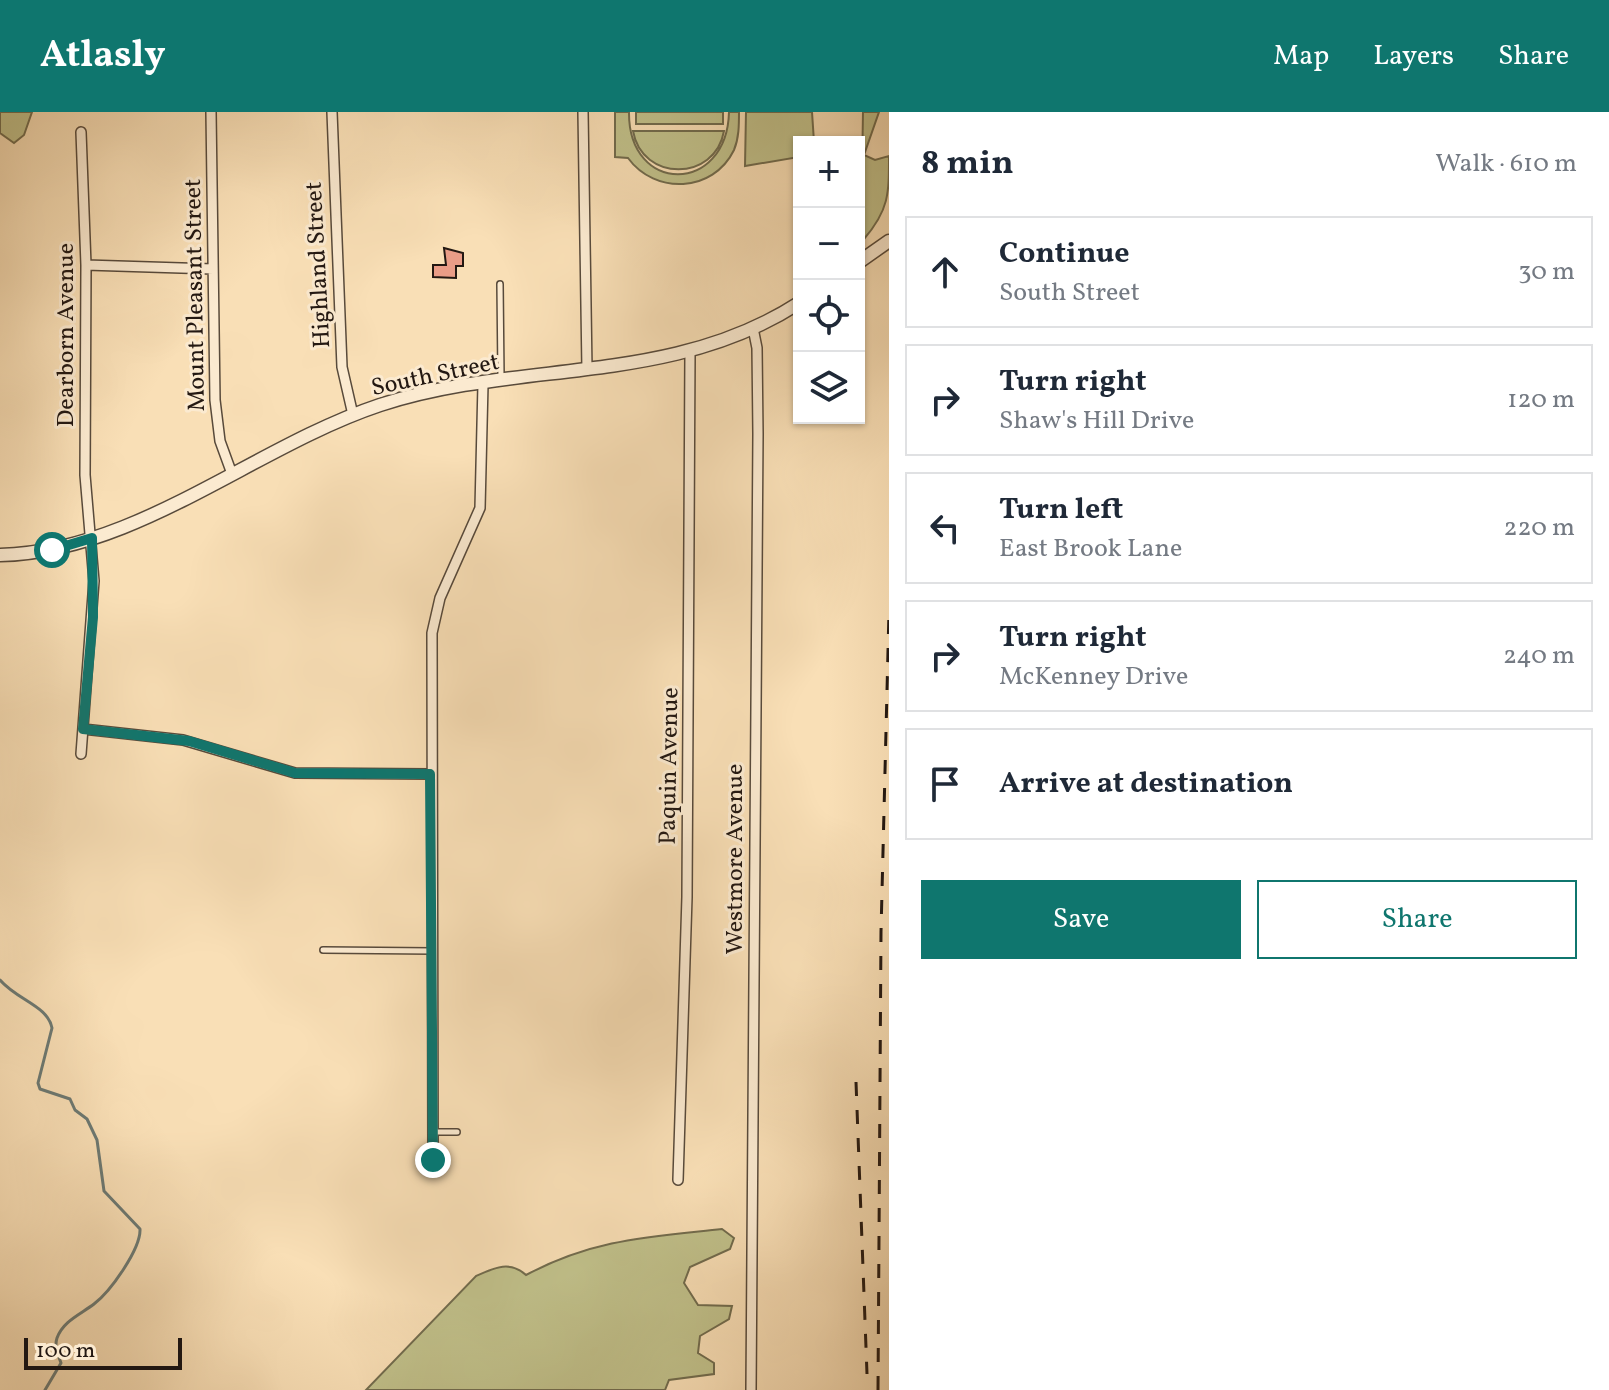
<!DOCTYPE html>
<html lang="en">
<head>
<meta charset="utf-8">
<style>
	body { margin:0; font-family:Vollkorn,serif; background:#f2f2f3; color:#1f2937 }
	.controls { position:absolute; right:24px; top:24px; display:grid; overflow:hidden; border-radius:0px; box-shadow:0 2px 6px #0004 }
	.controls button { width:72px; height:72px; display:grid; place-items:center; padding:0; border:0; border-bottom:2px solid #e0e1e3; background:#fff; color:#1f2937; font:40px sans-serif }
	.scale { position:absolute; left:24px; bottom:20px; width:158px; box-sizing:border-box; padding-left:8px; border:4px solid #231812; border-top:0; font-size:22px; line-height:28px; white-space:nowrap; color:#231812; -webkit-text-stroke:6px #fbead0; paint-order:stroke }
	.stop { position:absolute; width:24px; height:24px; margin:-18px; border:6px solid #0f766e; border-radius:50%; background:#fff }
	.stop.end { background:#0f766e; border-color:#fff; box-shadow:0 2px 8px #0008 }
	.list { margin:0; padding:0; list-style:none }
	h2 { display:flex; justify-content:space-between; align-items:center; height:104px; margin:0; padding:0 32px; font-size:34px }
	h2 small { font-size:26px; font-weight:400; color:#747a83 }
	.list li { display:grid; grid-template-columns:52px 1fr auto; gap:24px; align-items:center; box-sizing:border-box; height:112px; margin:0 16px 16px; padding:0 16px; border:2px solid #e0e1e3; border-radius:0px }
	.list b { display:block; font-size:30px; white-space:nowrap }
	.list p { margin:0; font-size:26px; white-space:nowrap; color:#747a83 }
	.list em { font-size:26px; font-style:normal; color:#747a83 }
	.actions { display:flex; gap:16px; padding:24px 32px }
	.actions a { flex:1; padding:18px 0; border:2px solid #0f766e; border-radius:0px; text-align:center; font-size:28px; color:#0f766e }
	.actions .main { background:#0f766e; color:#fff }
	.icon { flex:none; width:44px; height:44px; fill:none; stroke:currentColor; stroke-width:2; stroke-linecap:round; stroke-linejoin:round }
	.map { position:relative; flex:none; width:889px; height:1278px; overflow:hidden }
	header { display:flex; align-items:center; gap:48px; box-sizing:border-box; height:112px; padding:0 40px; background:#0f766e; color:#fff }
	header strong { font-size:38px }
	nav { display:flex; gap:44px; margin-inline-start:auto; font-size:28px }
	main { display:flex }
	aside { flex:1; background:#fff }
	.map>svg:first-child { display:block }
</style>
</head>
<body>
<header>
<strong>Atlasly</strong>
<nav><a>Map</a><a>Layers</a><a>Share</a></nav>
</header>
<main>
<div class="map">
<svg width="889" height="1278" viewBox="0 0 889 1278">
	<rect width="100%" height="100%" fill="#f9dfb6"/>
	<filter id="stains"><feTurbulence type="fractalNoise" baseFrequency=".0025" numOctaves="4"/><feColorMatrix values="0 0 0 0 .2 0 0 0 0 .09 0 0 0 0 .02 0 0 0 .5 -.17"/></filter>
	<radialGradient id="worn" r=".72"><stop offset=".6" stop-color="#630" stop-opacity="0"/><stop offset="1" stop-color="#630" stop-opacity=".3"/></radialGradient>
	<path fill="#c1c18b" stroke="#726c4e" stroke-width="2" d="M0 0H32L24 23 14 31 0 21Z
		M615 0H629C628 83 727 83 729 0H739C739 13 739 26 734 38 713 81 655 83 628 46L615 45Z
		M636 0H723V12H636Z
		M746 0H812L814 30H799V45L745 54Z
		M863 0H879L864 43 875 48 889 44C889 82 889 98 864 127L861 122Z
		M633 19H724C715 70 642 70 633 19Z
		M722 1117 734 1126 730 1137 690 1155 684 1171 698 1193 732 1194 729 1207 700 1224 698 1241 714 1251V1262L669 1268 665 1278H366L476 1164C494 1156 510 1148 526 1163 594 1127 648 1125 722 1117Z"/>
	<g fill="none" stroke-linecap="round" stroke-linejoin="round">
		<path stroke="#6d7a74" stroke-width="3" d="M0 868C17 888 48 894 52 916L38 971 40 977 70 987 75 998 87 1007 97 1028 104 1079 140 1117C141 1137 110 1180 94 1192 81 1202 63 1209 57 1226 54 1235 58 1242 61 1251L45 1278"/>
	</g>
	<path fill="#ea9d87" stroke="#231812" stroke-width="2" d="M444 136 463 141V154H456V166L433 165V153H446Z"/>
	<g fill="none" stroke-linecap="round" stroke-linejoin="round">
		<g stroke="#584a3b" stroke-width="8">
			<path id="service" d="M500 172 501 265
				M323 838 433 839
				M434 1020H457"/>
		</g>
		<g stroke="#584a3b" stroke-width="12">
			<path id="minor" d="M211 0 215 288 220 329 232 362
				M332 0 342 255 353 303
				M583 0 587 258
				M86 153 213 157
				M83 617 183 628 295 661 430 662
				M81 642 94 469 85 363 86 153 81 20
				M433 1048 432 521 440 486 480 396 483 272
				M678 1068 687 785 690 240
				M751 1278 758 322 757 236 753 216"/>
		</g>
		<g stroke="#584a3b" stroke-width="15">
			<path id="tertiary" d="M859 150 889 129
				M0 443C136 440 254 335 380 293 520 247 669 275 799 191"/>
		</g>
		<use href="#service" stroke="#fbead0" stroke-width="5"/>
		<use href="#minor" stroke="#fbead0" stroke-width="9"/>
		<use href="#tertiary" stroke="#fbead0" stroke-width="12"/>
		<path stroke="#231812" stroke-width="3" stroke-dasharray="14 14" stroke-linecap="butt" d="M856 970 867 1262
			M878 1278 881 820 889 499"/>
	</g>
	<g fill="none" stroke-linecap="round" stroke-linejoin="round">
		<path stroke="#0f766e" stroke-width="10" d="M52 438 92 426 93 505 83 617 189 629 295 661 430 662 433 1048"/>
	</g>
	<g text-anchor="middle" stroke-width="6" stroke-linejoin="round" paint-order="stroke">
		<g font-size="24" fill="#231812" stroke="#fbead0">
			<text transform="translate(317 153) rotate(-93)" y="8">Highland Street</text>
			<text transform="translate(194 183) rotate(-91)" y="8">Mount Pleasant Street</text>
			<text transform="translate(65 223) rotate(-90)" y="8">Dearborn Avenue</text>
			<text transform="translate(435 262) rotate(-12)" y="8">South Street</text>
			<text transform="translate(668 654) rotate(-89)" y="8">Paquin Avenue</text>
			<text transform="translate(734 747) rotate(-90)" y="8">Westmore Avenue</text>
		</g>
	</g>
	<rect width="100%" height="100%" filter="url(#stains)"/>
	<rect width="100%" height="100%" fill="url(#worn)"/>
</svg>
<div class="controls">
<button>+</button>
<button>−</button>
<button><svg class="icon" aria-label="locate" viewBox="0 0 24 24"><circle cx="12" cy="12" r="6"/><path d="M12 2v4M12 18v4M2 12h4M18 12h4"/></svg></button>
<button><svg class="icon" aria-label="layers" viewBox="0 0 24 24"><path d="M12 4l9 5-9 5-9-5zM3 14l9 5 9-5"/></svg></button>
</div>
<div class="scale">100 m</div>
<div class="stop" style="left:52px;top:438px"></div>
<div class="stop end" style="left:433px;top:1048px"></div>
</div>
<aside>
<h2>8 min<small>Walk · 610 m</small></h2>
<ul class="list">
<li><svg class="icon" aria-label="ahead" viewBox="0 0 24 24"><path d="M12 20V5M6 11l6-6 6 6"/></svg><div><b>Continue</b><p>South Street</p></div><em>30 m</em></li>
<li><svg class="icon" aria-label="right" viewBox="0 0 24 24"><path d="M7 20v-9h11M14 6l5 5-5 5"/></svg><div><b>Turn right</b><p>Shaw's Hill Drive</p></div><em>120 m</em></li>
<li><svg class="icon" aria-label="left" viewBox="0 0 24 24"><path d="M17 20v-9H6M10 6l-5 5 5 5"/></svg><div><b>Turn left</b><p>East Brook Lane</p></div><em>220 m</em></li>
<li><svg class="icon" aria-label="right" viewBox="0 0 24 24"><path d="M7 20v-9h11M14 6l5 5-5 5"/></svg><div><b>Turn right</b><p>McKenney Drive</p></div><em>240 m</em></li>
<li><svg class="icon" aria-label="arrive" viewBox="0 0 24 24"><path d="M6 21V4h12l-3 4 3 4H6"/></svg><div><b>Arrive at destination</b></div></li>
</ul>
<div class="actions"><a class="main">Save</a><a>Share</a></div>
</aside>
</main>
</body>
</html>
